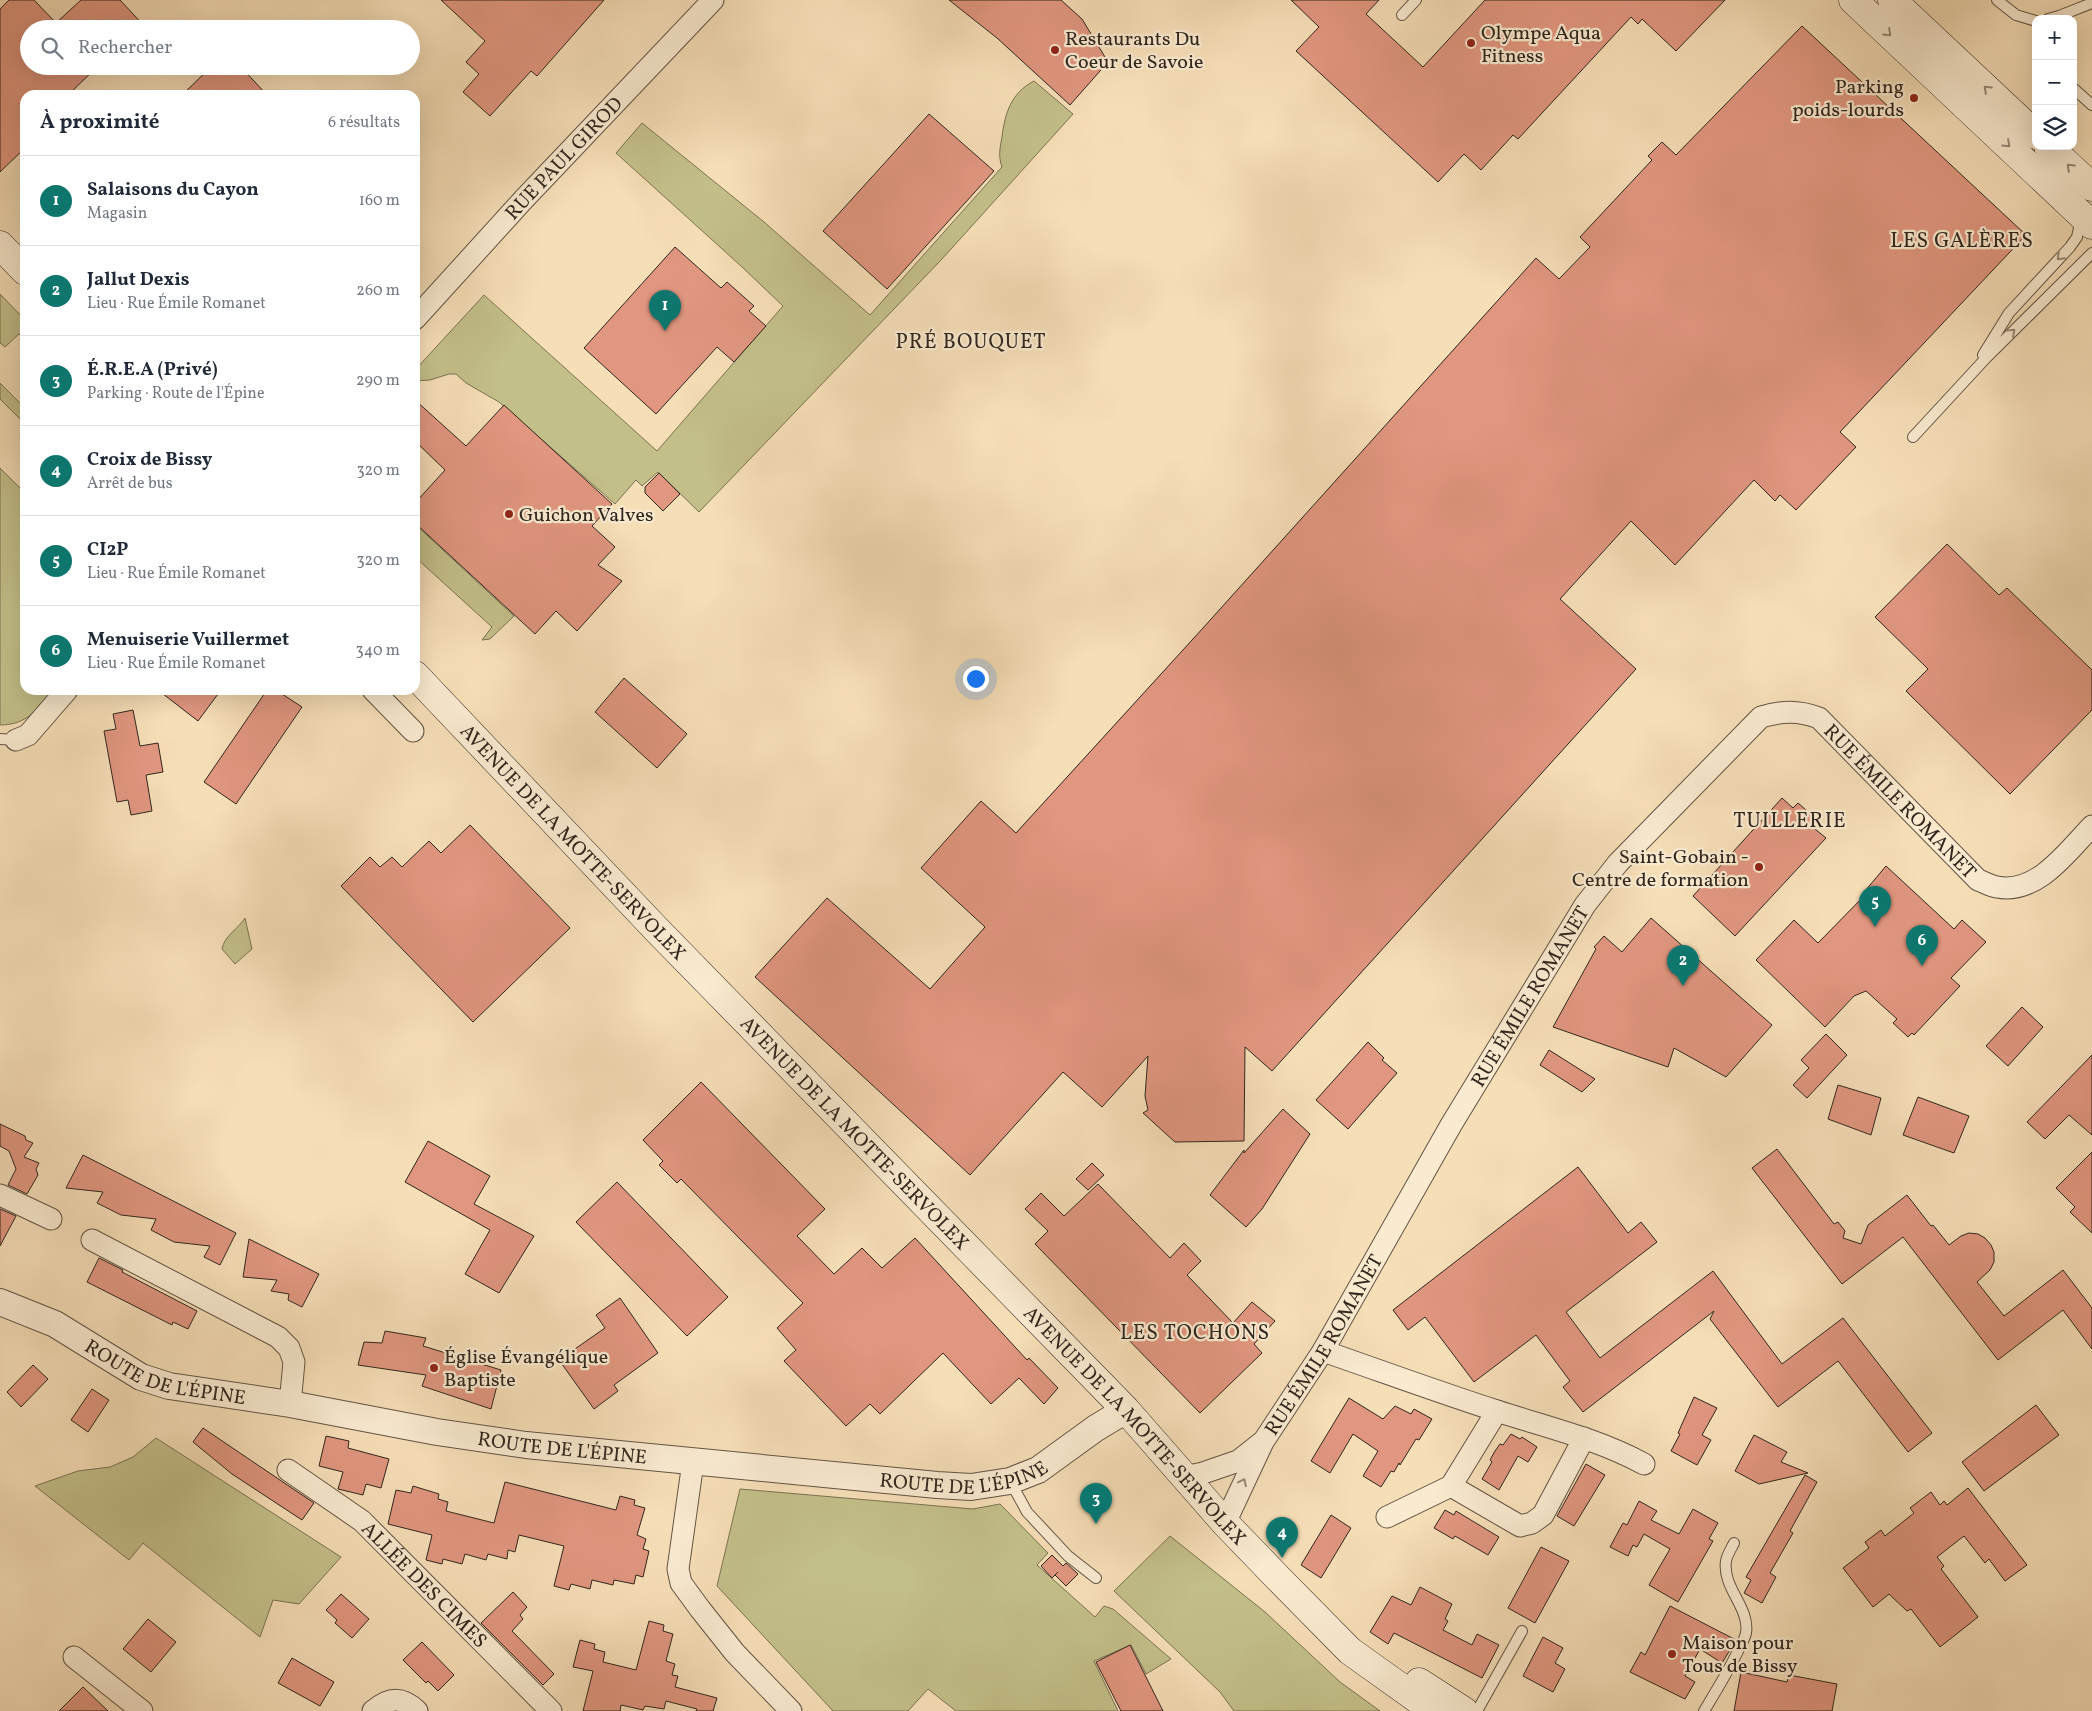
<!DOCTYPE html>
<html lang="fr">
<head>
<meta charset="utf-8">
<style>
	body { margin:0; font-family:Vollkorn,serif; background:#f2f2f3; color:#1f2937 }
	.controls { position:absolute; right:15px; top:15px; display:grid; overflow:hidden; border-radius:10px; box-shadow:0 5px 20px #0002 }
	.controls button { width:45px; height:45px; display:grid; place-items:center; padding:0; border:0; border-bottom:1px solid #e0e1e3; background:#fff; color:#1f2937; font:25px sans-serif }
	.you { position:absolute; left:975px; top:678px; width:18px; height:18px; margin:-12px; border:4px solid #fff; border-radius:50%; background:#1a73e8; box-shadow:0 0 0 8px #1a73e833 }
	.badge { display:grid; place-items:center; width:32px; height:32px; border-radius:50%; background:#0f766e; color:#fff; font-size:16px; font-weight:700 }
	.pin { position:absolute; translate:-50% -41px; filter:drop-shadow(0 1px 2px #0008) }
	.pin::after { content:''; position:absolute; top:26px; width:18px; height:15px; background:inherit; clip-path:polygon(0 0,100% 0,50% 100%) }
	.list { margin:0; padding:0; list-style:none }
	h2 { display:flex; justify-content:space-between; align-items:center; height:65px; margin:0; padding:0 20px; font-size:21px }
	h2 small { font-size:16px; font-weight:400; color:#747a83 }
	.list li { display:grid; grid-template-columns:32px 1fr auto; gap:15px; align-items:center; box-sizing:border-box; height:90px; padding:0 20px; border-top:1px solid #e0e1e3 }
	.list b { display:block; font-size:19px; white-space:nowrap }
	.list p { margin:0; font-size:16px; white-space:nowrap; color:#747a83 }
	.list em { font-size:16px; font-style:normal; color:#747a83 }
	.icon { flex:none; width:28px; height:28px; fill:none; stroke:currentColor; stroke-width:2; stroke-linecap:round; stroke-linejoin:round }
	.map { position:relative; flex:none; width:2092px; height:1711px; overflow:hidden }
	.search { position:absolute; background:#fff; box-shadow:0 5px 20px #0002; left:20px; top:20px; width:400px; height:55px; display:flex; align-items:center; gap:12px; box-sizing:border-box; padding:0 18px; border-radius:28px; color:#747a83; font-size:19px }
	.panel { position:absolute; background:#fff; box-shadow:0 5px 20px #0002; left:20px; top:90px; width:400px; height:605px; border-radius:15px }
	.map>svg:first-child { display:block }
</style>
</head>
<body>
<div class="map">
<svg width="2092" height="1711" viewBox="0 0 2092 1711">
	<rect width="100%" height="100%" fill="#f6deb7"/>
	<filter id="stains"><feTurbulence type="fractalNoise" baseFrequency=".004" numOctaves="4"/><feColorMatrix values="0 0 0 0 .2 0 0 0 0 .09 0 0 0 0 .02 0 0 0 .5 -.17"/></filter>
	<radialGradient id="worn" r=".72"><stop offset=".6" stop-color="#630" stop-opacity="0"/><stop offset="1" stop-color="#630" stop-opacity=".3"/></radialGradient>
	<path fill="#c3bf89" stroke="#7a7254" d="M1034 81 1073 114 942 259 699 512 658 472 642 486 636 480 615 504 499 402 466 383 456 374H449L430 380 415 381V370L484 295 657 451 783 306 741 266 616 153 642 123 764 222 870 315 1002 167C998 156 1000 148 1002 137 1005 113 1011 93 1034 81Z
		M0 294 25 320V339L19 334 5 347 0 343Z
		M0 383 25 408V424L0 399Z
		M0 468 25 493V690H54C38 709 27 725 0 725Z
		M415 524 514 616 490 639 482 640 492 627 415 557Z
		M245 918 252 949 235 964 222 949C224 936 238 929 245 918Z
		M156 1438 341 1557 299 1604 273 1600 260 1637 143 1543 129 1560 35 1486 78 1471 110 1467 133 1457Z
		M740 1489 973 1509 1000 1504 1048 1553 1037 1565 1095 1617 1104 1606 1113 1609 1171 1659 1146 1674 1131 1645 1094 1661 1118 1711H956L928 1689 908 1711H833L717 1586Z
		M1170 1536 1265 1612 1340 1682 1380 1711H1234L1220 1692 1114 1591Z"/>
	<path fill="#e0967f" stroke="#30261e" d="M9 0H34L56 23 81 0H120L147 29H29V66H98L68 95H25V148L0 172V9Z
		M441 0H604L537 76 531 71 490 116 463 92 479 74 466 62 485 41Z
		M949 0H1061L1082 19 1108 62 1070 105 997 38Z
		M1291 0H1379L1366 14 1423 67 1485 0H1725L1676 51 1642 19 1638 24 1631 17 1518 139 1513 135 1481 170 1464 154 1438 182 1296 51 1319 27Z
		M1802 26 2026 235 1840 432 1856 447 1796 510 1780 495 1775 501 1754 480 1675 565 1631 521 1560 599 1636 669 1272 1071 1245 1047 1244 1141 1175 1142 1143 1113 1148 1110 1145 1096 1148 1056 1102 1107 1063 1072 970 1175 755 977 827 898 930 989 985 927 921 868 981 801 1016 833 1203 628 1536 258 1559 279 1590 247 1580 237 1652 160 1648 156 1662 142 1676 155Z
		M212 66H240L267 95H182Z
		M929 114 994 171 887 289 823 231Z
		M675 247 721 288 727 282 754 306 749 311 766 326 734 362 717 347 656 414 584 348Z
		M415 400 466 446 504 405 612 504 592 526 615 547 598 565 622 581 577 631 556 611 535 634 415 523V503L445 470 415 441Z
		M659 473 680 494 663 511 645 493V487Z
		M1947 544 1999 595 2007 588 2092 670V710L2010 794 1906 691 1928 669 1875 617Z
		M624 678 687 734 657 768 595 712Z
		M158 690H221L198 721Z
		M267 690H276L302 707 236 804 204 782Z
		M133 710 140 746 158 743 163 772 146 775 152 811 131 815 128 800 117 802 104 731 116 729 113 714Z
		M1782 798 1793 808 1798 803 1821 823 1815 829 1826 838 1735 936 1693 896Z
		M470 825 570 928 473 1022 341 886 370 857 380 867 392 857 402 867 429 841 441 853Z
		M1886 866 1954 929 1962 920 1986 942 1951 978 1960 986 1914 1035 1912 1033 1908 1037 1893 1023 1897 1019 1866 991 1854 996 1825 1027 1756 960 1794 920 1818 943 1867 893 1865 891Z
		M1651 918 1772 1025 1726 1077 1674 1048 1668 1067 1553 1027 1596 949 1594 947 1604 936 1622 952Z
		M2022 1007 2043 1027 2008 1066 1986 1046Z
		M1826 1034 1847 1055 1807 1098 1793 1085 1809 1068 1801 1060Z
		M1368 1042 1384 1058 1382 1060 1397 1073 1348 1129 1316 1100Z
		M1549 1050 1595 1079 1582 1092 1540 1065Z
		M2092 1055V1135L2069 1115 2045 1139 2027 1122Z
		M701 1082 825 1209 797 1236 834 1274 862 1248 882 1268 915 1238 1027 1360 1029 1358 1058 1388 1044 1404 1019 1378 991 1404 943 1353 880 1414 870 1404 846 1426 784 1361 796 1350 777 1328 803 1303 681 1179 677 1183 659 1165 663 1161 643 1140Z
		M1838 1085 1881 1098 1871 1135 1828 1119Z
		M1918 1097 1969 1116 1954 1153 1903 1135Z
		M1283 1109 1310 1134 1262 1209 1246 1227 1210 1195 1244 1150V1153Z
		M0 1124 25 1136 26 1140 33 1143 24 1157 39 1163 36 1169 38 1175 27 1194 8 1185 16 1169 9 1151 0 1146Z
		M428 1141 490 1176 474 1204 534 1236 499 1293 465 1274 490 1230 405 1182Z
		M1777 1149 1834 1224 1838 1222 1845 1231 1843 1238 1861 1244 1868 1225 1907 1195 1931 1226 1933 1225 1949 1245 1961 1236 1969 1233 1978 1234 1985 1238 1991 1245 1994 1252V1262L1990 1270 1977 1282 2004 1316 2063 1270 2092 1308V1349L2063 1310 1998 1360 1903 1237 1842 1284 1752 1168Z
		M2092 1152V1233L2070 1212 2075 1207 2056 1188Z
		M83 1155 236 1233 220 1265 204 1257 210 1246 174 1242 151 1230 156 1219 121 1215 97 1203 103 1192 66 1188Z
		M1092 1163 1104 1175 1088 1190 1076 1179Z
		M1578 1167 1628 1233 1641 1222 1657 1242 1566 1312 1600 1358 1713 1271 1782 1364 1843 1318 1932 1433 1908 1452 1838 1361 1778 1407 1710 1319 1714 1311 1583 1412 1563 1387 1570 1381 1536 1335 1474 1382 1425 1317 1408 1330 1393 1310Z
		M617 1182 728 1297 687 1336 576 1222Z
		M1098 1184 1170 1258 1184 1243 1201 1261 1187 1275 1233 1323 1252 1302 1275 1321 1254 1344 1262 1353 1200 1413 1035 1244 1048 1231 1025 1209 1041 1193 1064 1216Z
		M0 1209 16 1216 0 1246Z
		M249 1239 319 1274 302 1307 288 1300 289 1294 271 1291 277 1280 243 1277Z
		M99 1258 123 1270 122 1272 197 1311 188 1329 173 1322 172 1325 87 1282Z
		M620 1298 658 1353 614 1385 618 1391 594 1409 559 1360 605 1328 596 1315Z
		M385 1331 426 1338 423 1346 501 1370 491 1409 422 1386 426 1375 358 1365 364 1342 382 1343Z
		M33 1365 48 1379 21 1407 7 1392Z
		M92 1389 109 1400 88 1432 71 1420Z
		M1694 1397 1717 1408 1702 1435 1711 1440 1697 1465 1671 1451 1680 1434 1678 1433Z
		M1349 1398 1383 1419 1395 1406 1411 1414 1414 1409 1432 1419 1419 1440 1416 1439 1400 1465 1399 1463 1394 1472 1391 1471 1381 1487 1363 1476 1378 1451 1353 1434 1330 1473 1311 1461Z
		M2036 1405 2059 1435 1984 1491 1962 1462Z
		M203 1428 314 1503 302 1520 232 1474 193 1442Z
		M1511 1434 1520 1439 1522 1437 1537 1447 1528 1462 1518 1456 1499 1490 1482 1479 1492 1462 1490 1460 1495 1451 1500 1444 1503 1445Z
		M1754 1435 1787 1452 1781 1462 1808 1473 1759 1484 1735 1471Z
		M326 1436 349 1441 348 1448 389 1459 381 1488 366 1484 363 1495 338 1489 343 1472 319 1466Z
		M1586 1464 1605 1475 1574 1526 1557 1516Z
		M1805 1475 1817 1482 1790 1531 1793 1533 1770 1573 1776 1577 1762 1603 1744 1593 1751 1580 1746 1577Z
		M505 1482 616 1510 620 1496 635 1500 634 1505 645 1508 637 1535 646 1539 643 1549 649 1551 643 1577 636 1575 634 1584 614 1580 613 1585 592 1580 590 1589 571 1584 569 1590 554 1586 564 1546 519 1535 515 1552 508 1550 507 1559 488 1554 486 1560 465 1554 462 1564 443 1559 442 1564 426 1560 432 1535 388 1524 396 1490 411 1493 413 1486 439 1494 438 1499 448 1502 446 1511 494 1523Z
		M1968 1488 2027 1565 2005 1581 1989 1559 1985 1563 1964 1536 1937 1557 1944 1566 1941 1569 1978 1617 1940 1647 1911 1609 1907 1611 1889 1594 1873 1607 1843 1568 1869 1548 1865 1542 1881 1530 1885 1536 1914 1513 1910 1508 1931 1492 1940 1505 1944 1501 1947 1505Z
		M1639 1501 1657 1511 1651 1520 1679 1534 1693 1509 1718 1523 1709 1539 1713 1541 1678 1602 1649 1585 1670 1549 1644 1534 1637 1547 1633 1545 1628 1556 1610 1547 1623 1523 1627 1525Z
		M1445 1510 1454 1515 1456 1511 1499 1537 1488 1555 1455 1536 1453 1539 1434 1528Z
		M1331 1515 1351 1528 1321 1578 1301 1565Z
		M1541 1547 1569 1561 1535 1623 1508 1608Z
		M1052 1555 1063 1566 1066 1563 1078 1574 1066 1586 1055 1575 1058 1572 1052 1578 1041 1566Z
		M1420 1587 1452 1604 1445 1619 1448 1621 1443 1630 1472 1645 1477 1634 1499 1645 1482 1678 1394 1633 1388 1644 1370 1632 1392 1596 1411 1605Z
		M513 1592 527 1607 520 1615 523 1619 512 1631 554 1674 543 1685 481 1623Z
		M341 1594 369 1619 352 1638 335 1623 337 1620 326 1610Z
		M1670 1606 1736 1640 1722 1663 1700 1649 1685 1676 1695 1682 1685 1699 1630 1672 1641 1652 1645 1655Z
		M148 1619 176 1642 151 1672 123 1649Z
		M649 1621 664 1625 663 1631 673 1634 666 1661 675 1664 672 1675 678 1676 675 1687 717 1698 713 1711H696L697 1709 666 1701 664 1709 645 1706 643 1710 621 1705 620 1711H583L593 1671 573 1667 580 1640 595 1644 594 1649 605 1652 603 1662 636 1670Z
		M1543 1637 1563 1648 1555 1663 1565 1669 1553 1692 1523 1676Z
		M422 1642 454 1675 438 1691 428 1681 426 1683 403 1660Z
		M1130 1645 1163 1711H1121L1096 1662Z
		M292 1658 334 1682 320 1706 278 1683Z
		M1741 1672 1787 1682 1789 1675 1837 1684 1832 1711H1734Z
		M83 1687 108 1711H59Z"/>
	<g fill="none" stroke-linecap="round" stroke-linejoin="round">
		<g stroke="#625444" stroke-width="12">
			<path id="service" d="M1997 0 2016 15 2036 21
				M1402 15 1416 0
				M2048 19 2059 16 2092 3
				M2073 88 2092 105
				M1983 355 2009 313 2070 247 2077 237 2081 219
				M1913 437 1986 358 2092 253
				M0 739 16 740
				M1010 1481 1027 1512 1068 1556 1096 1578
				M1477 1711 1522 1631
				M1704 1711C1716 1691 1728 1672 1738 1651 1740 1646 1745 1639 1746 1633 1750 1607 1722 1588 1726 1561 1727 1555 1731 1549 1734 1543"/>
		</g>
		<g stroke="#625444" stroke-width="23">
			<g id="minor">
				<path id="s1" d="M415 319 524 199 713 0"/>
				<path d="M373 690 413 731"/>
				<path d="M16 740 28 735 67 690"/>
				<path d="M0 1195 51 1219"/>
				<path d="M92 1240 278 1337 289 1348 294 1362 290 1404"/>
				<path d="M1323 1351C1381 1371 1438 1392 1497 1411 1546 1427 1598 1439 1644 1464"/>
				<path d="M693 1462 678 1569 681 1583 700 1609 735 1653 791 1711"/>
				<path id="s2" d="M288 1470 362 1521 551 1711"/>
				<path d="M1184 1477 1203 1473 1238 1461 1261 1443"/>
				<path d="M1451 1486 1520 1526 1532 1523 1543 1515 1584 1438"/>
				<path d="M1387 1517 1451 1486 1497 1411"/>
				<path id="s3" d="M1225 1523 1263 1442 1323 1351 1451 1125 1585 905 1618 863 1761 717C1781 711 1798 710 1819 718L1978 880C1984 882 1990 886 1997 887 2037 895 2068 851 2092 826"/>
				<path d="M74 1657 142 1711"/>
				<path d="M373 1711C389 1697 402 1696 417 1711"/>
			</g>
		</g>
		<g stroke="#625444" stroke-width="28">
			<g id="tertiary">
				<path id="s4" d="M0 1302 55 1324 141 1377 169 1386 290 1404 437 1432 526 1445 937 1485 971 1487 1010 1481 1038 1470 1096 1428 1126 1410"/>
			</g>
		</g>
		<g stroke="#30261e" stroke-width="29">
			<g id="secondary">
				<path d="M1853 0 2092 225"/>
				<path d="M1892 0 2036 135"/>
				<path d="M2048 146 2092 187"/>
				<path d="M0 245 25 271"/>
				<path id="s5" d="M415 675 657 930 1126 1410 1225 1523 1278 1578 1350 1651 1434 1711"/>
				<path d="M1419 1682 1464 1711"/>
			</g>
		</g>
		<use href="#service" stroke="#f9ead0" stroke-width="10"/>
		<use href="#minor" stroke="#f9ead0" stroke-width="21"/>
		<use href="#tertiary" stroke="#f9ead0" stroke-width="26"/>
		<use href="#secondary" stroke="#f9ead0" stroke-width="28"/>
	</g>
	<defs><path id="oneway-chevron" d="M-2-3.5L2.5 0L-2 3.5" fill="none" stroke-width="1.6" stroke-linecap="round" stroke-linejoin="round" transform="scale(1.25)"/></defs>
	<g stroke="#948877">
		<use href="#oneway-chevron" transform="translate(1888 33) rotate(43)"/>
		<use href="#oneway-chevron" transform="translate(1987 89) rotate(-137)"/>
		<use href="#oneway-chevron" transform="translate(2007 144) rotate(43)"/>
		<use href="#oneway-chevron" transform="translate(2070 167) rotate(-137)"/>
		<use href="#oneway-chevron" transform="translate(2060 257) rotate(134)"/>
		<use href="#oneway-chevron" transform="translate(2012 332) rotate(-43)"/>
		<use href="#oneway-chevron" transform="translate(1243 1482) rotate(-64)"/>
	</g>
	<g fill="#8f2418" stroke="#f9ead0" stroke-width="2">
		<circle cx="1471" cy="43" r="5"/>
		<circle cx="1055" cy="50" r="5"/>
		<circle cx="1914" cy="98" r="5"/>
		<circle cx="509" cy="514" r="5"/>
		<circle cx="1759" cy="867" r="5"/>
		<circle cx="434" cy="1368" r="5"/>
		<circle cx="1672" cy="1654" r="5"/>
	</g>
	<g text-anchor="middle" stroke-width="4.5" stroke-linejoin="round" paint-order="stroke">
		<g font-size="20" fill="#30261e" stroke="#f9ead0" text-anchor="start">
			<text x="1481" y="39">Olympe Aqua<tspan x="1481" dy="23">Fitness</tspan></text>
			<text x="1065" y="45">Restaurants Du<tspan x="1065" dy="23">Coeur de Savoie</tspan></text>
			<text x="1904" y="93" text-anchor="end">Parking<tspan x="1904" dy="23">poids-lourds</tspan></text>
			<text x="519" y="521">Guichon Valves</text>
			<text x="1749" y="863" text-anchor="end">Saint-Gobain -<tspan x="1749" dy="23">Centre de formation</tspan></text>
			<text x="444" y="1363">Église Évangélique<tspan x="444" dy="23">Baptiste</tspan></text>
			<text x="1682" y="1649">Maison pour<tspan x="1682" dy="23">Tous de Bissy</tspan></text>
		</g>
		<g font-size="20" fill="#30261e" stroke="#f9ead0">
			<text dy="7" stroke="none"><textPath href="#s1" startOffset="219">RUE PAUL GIROD</textPath></text>
			<text dy="7" stroke="none"><textPath href="#s3" startOffset="1149">RUE ÉMILE ROMANET</textPath></text>
			<text dy="7" stroke="none"><textPath href="#s5" startOffset="230">AVENUE DE LA MOTTE-SERVOLEX</textPath></text>
			<text dy="7" stroke="none"><textPath href="#s3" startOffset="609">RUE ÉMILE ROMANET</textPath></text>
			<text dy="7" stroke="none"><textPath href="#s5" startOffset="635">AVENUE DE LA MOTTE-SERVOLEX</textPath></text>
			<text dy="7" stroke="none"><textPath href="#s3" startOffset="204">RUE ÉMILE ROMANET</textPath></text>
			<text dy="7" stroke="none"><textPath href="#s4" startOffset="182">ROUTE DE L'ÉPINE</textPath></text>
			<text dy="7" stroke="none"><textPath href="#s5" startOffset="1040">AVENUE DE LA MOTTE-SERVOLEX</textPath></text>
			<text dy="7" stroke="none"><textPath href="#s4" startOffset="588">ROUTE DE L'ÉPINE</textPath></text>
			<text dy="7" stroke="none"><textPath href="#s4" startOffset="992">ROUTE DE L'ÉPINE</textPath></text>
			<text dy="7" stroke="none"><textPath href="#s2" startOffset="179">ALLÉE DES CIMES</textPath></text>
		</g>
		<g font-size="21" letter-spacing="1" fill="#30261e" stroke="#f9ead0">
			<text x="1962" y="247">LES GALÈRES</text>
			<text x="971" y="348">PRÉ BOUQUET</text>
			<text x="1790" y="827">TUILLERIE</text>
			<text x="1195" y="1339">LES TOCHONS</text>
		</g>
	</g>
	<rect width="100%" height="100%" filter="url(#stains)"/>
	<rect width="100%" height="100%" fill="url(#worn)"/>
</svg>
<div class="controls">
<button>+</button>
<button>−</button>
<button><svg class="icon" aria-label="layers" viewBox="0 0 24 24"><path d="M12 4l9 5-9 5-9-5zM3 14l9 5 9-5"/></svg></button>
</div>
<div class="you"></div>
<div class="pin badge" style="left:665px;top:331px">1</div>
<div class="pin badge" style="left:1683px;top:986px">2</div>
<div class="pin badge" style="left:1096px;top:1524px">3</div>
<div class="pin badge" style="left:1282px;top:1558px">4</div>
<div class="pin badge" style="left:1875px;top:927px">5</div>
<div class="pin badge" style="left:1922px;top:966px">6</div>
<div class="search"><svg class="icon" aria-label="search" viewBox="0 0 24 24"><circle cx="10" cy="10" r="6"/><path d="M15 15l6 6"/></svg>Rechercher</div>
<section class="panel">
<h2>À proximité<small>6 résultats</small></h2>
<ul class="list">
<li><span class="badge">1</span><div><b>Salaisons du Cayon</b><p>Magasin</p></div><em>160 m</em></li>
<li><span class="badge">2</span><div><b>Jallut Dexis</b><p>Lieu · Rue Émile Romanet</p></div><em>260 m</em></li>
<li><span class="badge">3</span><div><b>É.R.E.A (Privé)</b><p>Parking · Route de l'Épine</p></div><em>290 m</em></li>
<li><span class="badge">4</span><div><b>Croix de Bissy</b><p>Arrêt de bus</p></div><em>320 m</em></li>
<li><span class="badge">5</span><div><b>CI2P</b><p>Lieu · Rue Émile Romanet</p></div><em>320 m</em></li>
<li><span class="badge">6</span><div><b>Menuiserie Vuillermet</b><p>Lieu · Rue Émile Romanet</p></div><em>340 m</em></li>
</ul>
</section>
</div>
</body>
</html>
